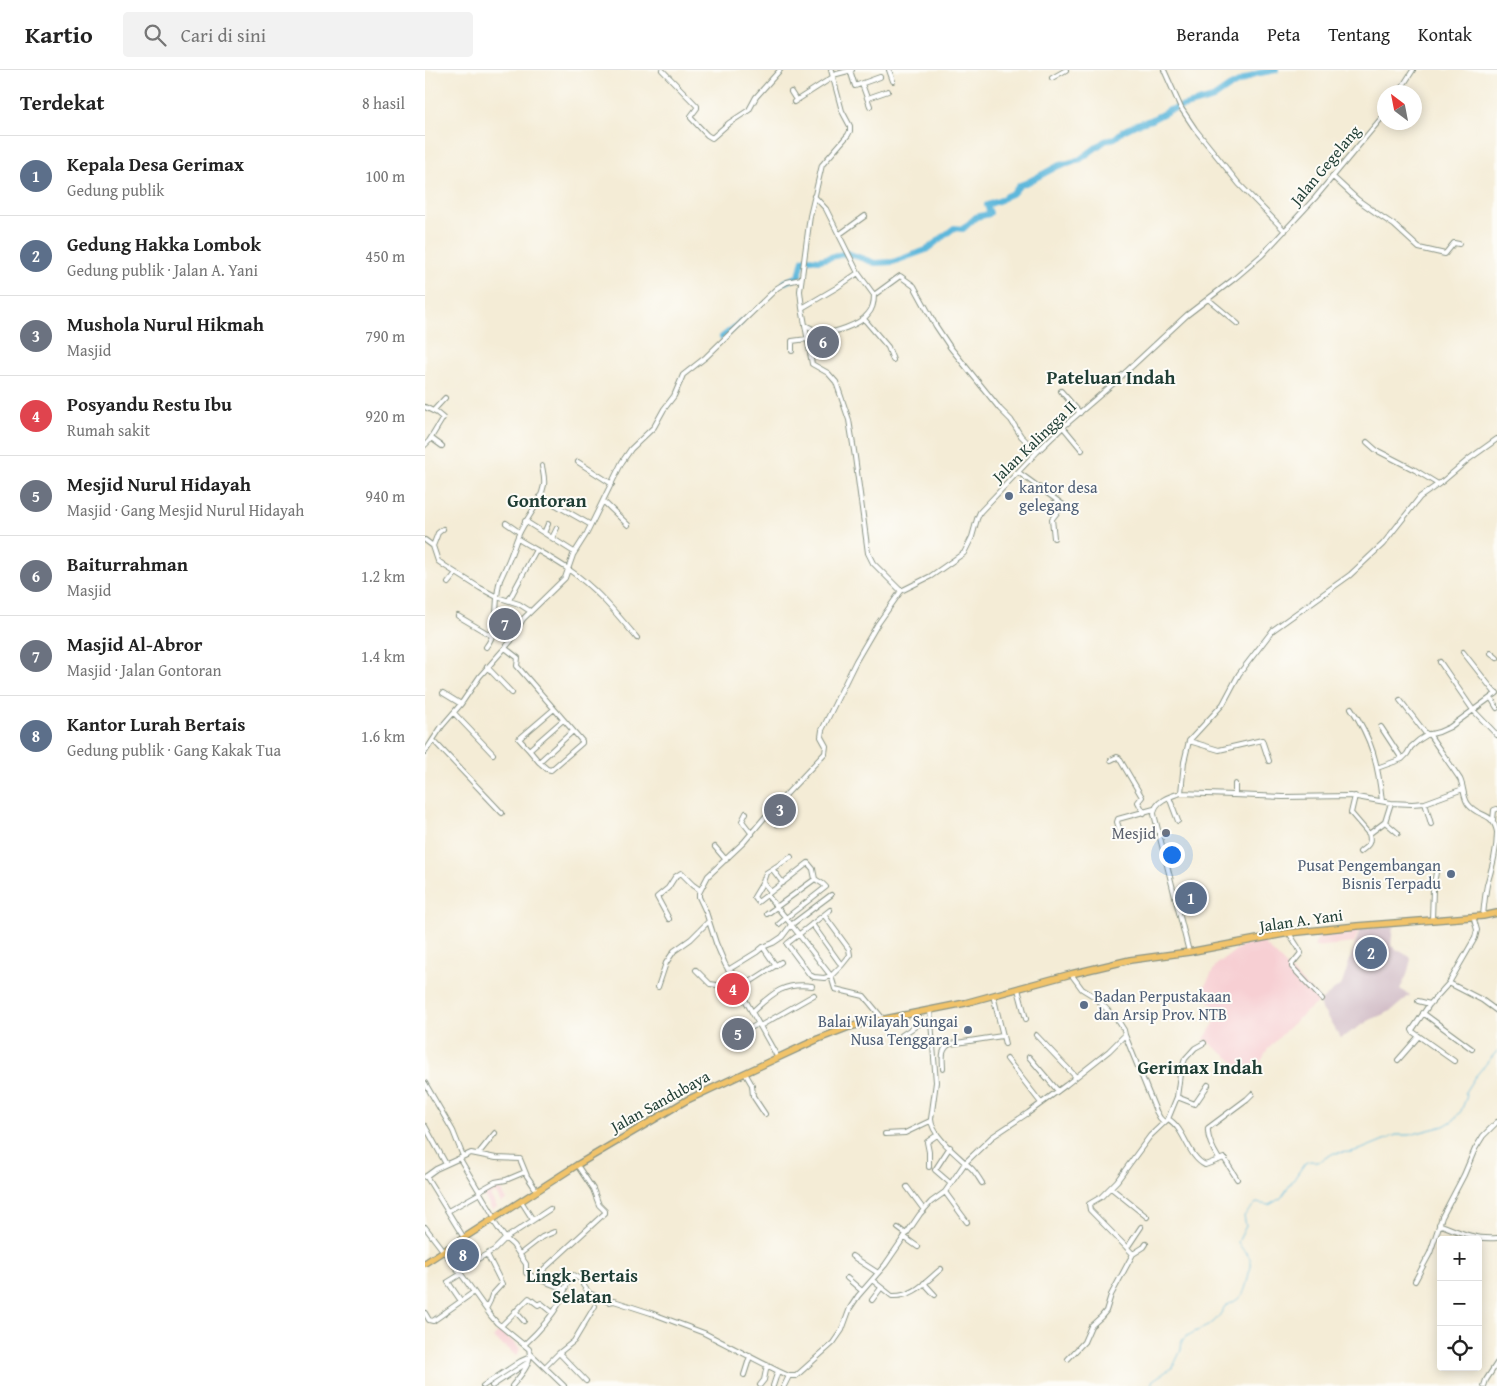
<!DOCTYPE html>
<html lang="id">
<head>
<meta charset="utf-8">
<style>
	body { margin:0; font-family:"Gentium Book Plus",serif; background:#f2f2f2; color:#222 }
	.controls { position:absolute; right:15px; bottom:15px; display:grid; overflow:hidden; border-radius:5px; box-shadow:0 2px 12px #0003 }
	.controls button { width:45px; height:45px; display:grid; place-items:center; padding:0; border:0; border-bottom:1px solid #e0e0e0; background:#fff; color:#222; font:25px sans-serif }
	.compass { position:absolute; left:952px; top:15px; width:45px; height:45px; border-radius:50%; background:#fff; box-shadow:0 2px 12px #0003; rotate:328deg }
	.you { position:absolute; left:746px; top:784px; width:18px; height:18px; margin:-12px; border:4px solid #fff; border-radius:50%; background:#1a73e8; box-shadow:0 0 0 8px #1a73e833 }
	.badge { display:grid; place-items:center; width:32px; height:32px; border-radius:50%; background:#0f766e; color:#fff; font-size:16px; font-weight:700 }
	.pin { position:absolute; translate:-50% -50%; border:2px solid #fff; box-shadow:0 1px 5px #0006 }
	.list { margin:0; padding:0; list-style:none }
	h2 { display:flex; justify-content:space-between; align-items:center; height:65px; margin:0; padding:0 20px; font-size:21px }
	h2 small { font-size:16px; font-weight:400; color:#767676 }
	.list li { display:grid; grid-template-columns:32px 1fr auto; gap:15px; align-items:center; box-sizing:border-box; height:80px; padding:0 20px; border-top:1px solid #e0e0e0 }
	.list b { display:block; font-size:19px; white-space:nowrap }
	.list p { margin:0; font-size:16px; white-space:nowrap; color:#767676 }
	.list em { font-size:16px; font-style:normal; color:#767676 }
	.icon { flex:none; width:28px; height:28px; fill:none; stroke:currentColor; stroke-width:2; stroke-linecap:round; stroke-linejoin:round }
	.map { position:relative; flex:none; width:1072px; height:1316px; overflow:hidden }
	header { display:flex; align-items:center; gap:30px; box-sizing:border-box; height:70px; padding:0 25px; background:#fff; border-bottom:1px solid #e0e0e0 }
	header strong { font-size:24px }
	nav { display:flex; gap:28px; margin-inline-start:auto; font-size:18px }
	.search { width:350px; height:45px; background:#f2f2f2; display:flex; align-items:center; gap:12px; box-sizing:border-box; padding:0 18px; border-radius:5px; color:#767676; font-size:19px }
	main { display:flex }
	aside { flex:1; background:#fff }
	.map>svg:first-child { display:block }
</style>
</head>
<body>
<header>
<strong>Kartio</strong>
<div class="search"><svg class="icon" aria-label="search" viewBox="0 0 24 24"><circle cx="10" cy="10" r="6"/><path d="M15 15l6 6"/></svg>Cari di sini</div>
<nav><a>Beranda</a><a>Peta</a><a>Tentang</a><a>Kontak</a></nav>
</header>
<main>
<aside>
<h2>Terdekat<small>8 hasil</small></h2>
<ul class="list">
<li><span class="badge" style="background:#5c6f8a">1</span><div><b>Kepala Desa Gerimax</b><p>Gedung publik</p></div><em>100 m</em></li>
<li><span class="badge" style="background:#5c6f8a">2</span><div><b>Gedung Hakka Lombok</b><p>Gedung publik · Jalan A. Yani</p></div><em>450 m</em></li>
<li><span class="badge" style="background:#6b7280">3</span><div><b>Mushola Nurul Hikmah</b><p>Masjid</p></div><em>790 m</em></li>
<li><span class="badge" style="background:#e0444e">4</span><div><b>Posyandu Restu Ibu</b><p>Rumah sakit</p></div><em>920 m</em></li>
<li><span class="badge" style="background:#6b7280">5</span><div><b>Mesjid Nurul Hidayah</b><p>Masjid · Gang Mesjid Nurul Hidayah</p></div><em>940 m</em></li>
<li><span class="badge" style="background:#6b7280">6</span><div><b>Baiturrahman</b><p>Masjid</p></div><em>1.2 km</em></li>
<li><span class="badge" style="background:#6b7280">7</span><div><b>Masjid Al-Abror</b><p>Masjid · Jalan Gontoran</p></div><em>1.4 km</em></li>
<li><span class="badge" style="background:#5c6f8a">8</span><div><b>Kantor Lurah Bertais</b><p>Gedung publik · Gang Kakak Tua</p></div><em>1.6 km</em></li>
</ul>
</aside>
<div class="map">
<svg width="1072" height="1316" viewBox="0 0 1072 1316">
	<rect width="100%" height="100%" fill="#fdfcf7"/>
	<filter id="ink" filterUnits="userSpaceOnUse"><feTurbulence type="fractalNoise" baseFrequency=".02" numOctaves="2"/><feDisplacementMap in="SourceGraphic" scale="10" xChannelSelector="R" yChannelSelector="G"/><feConvolveMatrix kernelMatrix="1 2 1 2 8 2 1 2 1" color-interpolation-filters="sRGB"/></filter>
	<filter id="wash" filterUnits="userSpaceOnUse"><feTurbulence type="fractalNoise" baseFrequency=".0096" numOctaves="4" result="noise"/><feDisplacementMap in="SourceGraphic" scale="20" xChannelSelector="R" yChannelSelector="G"/><feGaussianBlur stdDeviation="1.12" result="paint"/><feColorMatrix in="noise" values="0 0 0 0 0 0 0 0 0 0 0 0 0 0 0 0 0 1.4 0 .05"/><feComposite in="paint" operator="in"/></filter>
	<g filter="url(#wash)">
		<rect width="100%" height="100%" fill="#f4ecd6"/>
		<path fill="#f7cfd3" d="M935 857 929 873 889 877 896 860Z
			M837 871 895 930 866 955 843 979 828 1006 779 969 795 944 777 921 791 895 818 875Z
			M73 1114 81 1130 76 1133 71 1123 65 1125 72 1137 67 1140 57 1123Z
			M75 1260 95 1278 92 1286 68 1268Z"/>
		<path fill="#d2bdc7" d="M968 856 966 876 985 887 986 889 982 905 975 919 985 925 966 941 945 950 916 968 893 933 917 914 935 859Z"/>
		<g fill="none" stroke-linecap="round" stroke-linejoin="round">
			<path stroke="#5db7db" stroke-width="1" d="M726 1316 728 1310 748 1297 756 1280 757 1270C775 1255 787 1262 800 1236 819 1228 820 1222 824 1203 825 1200 827 1195 826 1192 825 1184 816 1180 813 1172L821 1156 819 1146 831 1133 844 1135 856 1128 880 1093 885 1091 893 1092 909 1083 926 1082 937 1079 971 1065H984L1019 1056 1029 1050 1036 1041 1042 1026 1040 1022 1049 1008 1072 981"/>
			<path stroke="#5db7db" stroke-width="6" d="M360 212 374 206 378 190 381 189 394 190 422 183 450 193 468 192 501 180 529 158 538 159 551 147 564 144 565 143 562 135 576 130 581 126 588 123 595 115 603 112 633 96 654 90 680 71 690 68 698 61 712 54 726 50 745 40 788 28 804 17 830 4 851 0
				M297 267 316 252"/>
		</g>
	</g>
	<g filter="url(#ink)">
		<g fill="none" stroke-linecap="round" stroke-linejoin="round">
			<g stroke="#8a9485" stroke-width="6">
				<path id="minor" d="M237 0 272 36V38L266 46V48L282 65 287 68 304 53 324 40 331 27 355 0
					M406 0 417 41 425 56V61L423 65 397 95 385 146 375 221 377 238 387 294 403 303 411 312 424 350 430 387 443 483 448 493 476 521
					M425 0 430 16 455 7
					M464 0 468 11
					M739 0 756 38 770 59 814 114 860 161
					M408 5 427 0
					M627 8 641 0
					M437 14 445 36
					M366 22 371 30
					M974 22 988 0
					M443 28 463 21
					M369 32 408 7
					M907 106 933 130 957 147 969 155 994 178 1020 184 1029 173 1034 174
					M415 164 440 146
					M449 225 475 206 489 216 511 256 525 277 575 339 586 350 596 366 612 382
					M783 229 813 254
					M377 238 411 218 433 203
					M439 249 463 277 468 290
					M380 255C385 257 390 261 395 262 407 265 436 254 443 244 448 239 449 232 449 225L433 203 401 139 389 126
					M367 281V271L382 269
					M636 321 655 343
					M0 337 12 343 18 348 4 371 0 375
					M8 341 20 328
					M638 357 657 380
					M6 368 17 376
					M942 372 951 380 990 400 1013 414
					M153 392 187 414
					M593 402 644 439
					M115 426 166 455
					M178 431 203 455
					M100 451 149 482
					M81 453 94 462
					M119 463 123 454
					M127 468 132 458
					M629 468 627 449 638 435
					M93 469C109 479 127 488 143 499 171 518 191 543 212 568
					M0 470 8 476 13 491 20 496 55 518 72 527 94 534 105 541
					M8 476 13 463 18 459
					M23 513 31 503
					M84 530 111 480
					M33 546 67 566
					M61 577C76 558 68 532 75 510 79 501 84 491 87 482 90 475 92 467 96 460 103 446 116 432 119 415 120 409 118 402 117 396
					M80 578 93 588 92 596 157 671V673L126 700 122 699 114 692
					M1038 582 1071 624
					M1066 583 1072 588
					M1015 592 1048 640 1072 665
					M62 597 87 623
					M18 623 36 634
					M1066 628 1072 638
					M975 630 1002 665
					M926 638C947 669 953 694 957 731
					M29 643 68 684
					M138 650 104 680 114 692 148 661
					M956 657 977 689
					M1004 664C1014 679 1025 694 1035 709 1039 717 1038 727 1043 734 1053 748 1068 741 1072 762 1072 781 1067 797 1062 815 1060 825 1059 835 1058 846
					M8 670 77 743
					M764 671 794 680 837 670 844 691
					M104 680 94 669 129 639
					M0 682 17 656 36 634 55 606 86 571 98 549 140 508 148 485 162 463 197 392 206 379 229 357 239 339 249 326 258 305 281 287 352 218 362 212 376 209
					M686 690 692 687 694 688 717 727 713 732 719 743
					M952 698 977 689 982 684 986 677 994 670 1002 665 1014 662 1025 657 1072 623
					M810 714V725
					M756 723 759 692 764 671 798 634 814 604 848 560 925 505 958 474 995 427 1018 411 1044 389 1072 369
					M930 726 926 743 944 764 960 752
					M744 727 753 751
					M966 733 960 752 973 763
					M1000 733 1006 754
					M348 738 356 748 352 754
					M321 743 317 751 327 764
					M1068 750 1069 740 1072 739
					M695 761 692 752 693 749 729 739
					M290 777 301 790
					M935 782C942 776 947 774 944 764
					M366 787 341 803 338 812 329 827 333 832 383 793 388 799 390 809 398 814 401 817 361 848 406 906 410 919 439 926 458 949
					M348 800 358 813
					M338 812 346 822
					M342 825 361 848 354 854
					M342 844 390 809
					M399 845 424 879 425 885 417 895
					M244 849 232 827 243 818 250 807 256 803 268 815 275 820
					M1007 849 1008 819 1012 797
					M387 854 414 892 417 895 406 906 399 908 389 907 385 905 362 874 363 873 405 840
					M864 863 873 877 876 883 867 894V897L897 929
					M338 877 351 896
					M764 882 729 744C729 731 745 726 756 723L858 727 926 726 966 733 987 734 1000 733 1038 719
					M271 900 285 914 292 915 300 921 311 914
					M303 900 332 882 338 877 348 873 357 867 366 855 406 825
					M646 904 657 919 670 927 694 952 699 960 700 965 731 1041 735 1048 739 1052
					M1024 913 1057 930 1072 941
					M233 917 241 893 249 881 266 869 284 851
					M314 919 356 892
					M593 919 601 949
					M568 925 580 974
					M993 931 1005 934
					M505 940 511 1012 506 1049C506 1065 533 1086 545 1097 550 1101 553 1107 557 1113
					M327 942C347 924 358 912 387 916
					M998 943 1047 979
					M335 956 389 925
					M324 959 333 954
					M477 965 494 954 505 950
					M611 965 651 1007
					M604 987 633 1021
					M353 988 300 894 291 873 281 842 274 827V823L283 806 319 772 340 747 400 683 401 676 396 667 397 660 431 591 452 555 476 521 506 506 539 483 547 467 552 449 555 442 612 382 638 357 689 313 762 245 809 209 837 185 890 128 959 45
					M582 989 616 1033
					M973 990 994 966
					M1029 991 988 962 987 960 1004 935 1024 913 1050 868 1052 860 1048 846
					M518 999C518 989 515 980 525 974L577 966
					M320 1003 327 1015 328 1026 340 1044
					M0 1013 28 1061 38 1086
					M752 1027 770 1034 783 1015
					M743 1049C760 1058 762 1086 780 1095L799 1088 812 1109
					M0 1056 21 1094
					M460 1064 480 1063 505 1051
					M525 1077 510 1100 525 1113
					M53 1084 70 1063
					M35 1089 70 1148
					M794 1089C789 1081 782 1067 783 1058L822 1029 827 1024
					M504 1097V1082L502 1072 512 1065
					M1 1106 39 1168
					M0 1107 11 1099 46 1083 71 1088 95 1089 102 1106 112 1121
					M482 1117 499 1140
					M686 1118 722 1147
					M54 1121 70 1112 81 1110 100 1102
					M520 1122 542 1152
					M96 1131 108 1150
					M23 1141 55 1123
					M67 1149 80 1168 88 1175 101 1194V1203L113 1209 139 1219
					M1014 1154C1034 1162 1050 1170 1072 1168
					M0 1157 36 1204 66 1246 72 1253 104 1279C108 1293 95 1306 87 1316
					M473 1158 481 1164
					M479 1167 493 1177
					M37 1169 51 1188 53 1189 69 1180 81 1168 125 1139
					M702 1178 716 1157
					M95 1184 117 1167 129 1162
					M708 1184 719 1177 721 1174
					M427 1186 453 1203
					M422 1208 437 1221
					M113 1209 119 1199 180 1143V1141L174 1135 168 1119 152 1095
					M447 1210 467 1226C489 1227 500 1212 516 1199
					M990 1211 1005 1183 1017 1147 1039 1105 1050 1079 1058 1066 1072 1052
					M499 1213 510 1225
					M447 1230 456 1218
					M36 1231 23 1212 36 1204
					M61 1239 65 1231 67 1225 77 1214 62 1184
					M90 1241 99 1251
					M0 1243 4 1250 8 1251 49 1222
					M76 1256 104 1228 113 1235 116 1233 127 1242
					M100 1274C113 1262 126 1248 135 1232 141 1222 139 1214 148 1205L160 1212 158 1215 164 1223 184 1232 189 1231 226 1243 279 1263 353 1301 364 1306H371L408 1273 417 1260 425 1238 433 1226 460 1195 495 1144 506 1132 520 1122 540 1093 567 1067 603 1043 641 1015 684 981 700 965
					M105 1283 139 1316
					M134 1283 149 1271 170 1236
					M643 1289 659 1272 666 1256 676 1247 681 1241 686 1225 708 1184 665 1140 664 1134 676 1127 692 1111 725 1066 743 1049 752 1027 755 1004 760 989 770 978 779 973
					M120 1297 134 1283 161 1311
					M319 1305 325 1286
					M335 1315 339 1310 342 1295
					M58 1316 96 1291 105 1287
					M67 1316 102 1293
					M348 1316 353 1301
					M359 1316 364 1306
					M1059 1316 1061 1310 1072 1293"/>
			</g>
			<g stroke="#8a9485" stroke-width="8">
				<path id="highway" d="M0 1193 152 1095 262 1030 393 969 424 957 445 952 540 933 646 904 705 890 764 882 864 863 932 856 1058 846 1072 843"/>
			</g>
			<use href="#minor" stroke="#fff" stroke-width="4"/>
			<use href="#highway" stroke="#f1c36a" stroke-width="5.5"/>
		</g>
	</g>
	<g fill="#5c6f8a" stroke="#fdfcf7" stroke-width="2">
		<circle cx="584" cy="426" r="5"/>
		<circle cx="1026" cy="804" r="5"/>
		<circle cx="659" cy="935" r="5"/>
		<circle cx="543" cy="960" r="5"/>
	</g>
	<circle fill="#6b7280" stroke="#fdfcf7" stroke-width="2" cx="741" cy="763" r="5"/>
	<g text-anchor="middle" stroke-width="4" stroke-linejoin="round" paint-order="stroke">
		<g font-size="16" fill="#1f3d34" stroke="#fdfcf7">
			<text transform="translate(900 95) rotate(-50)" y="6">Jalan Gegelang</text>
			<text transform="translate(609 371) rotate(-44)" y="6">Jalan Kalingga II</text>
			<text transform="translate(876 850) rotate(-8)" y="6">Jalan A. Yani</text>
			<text transform="translate(235 1031) rotate(-29)" y="6">Jalan Sandubaya</text>
		</g>
		<g font-size="16" fill="#4e5e75" stroke="#fdfcf7" text-anchor="start">
			<text x="594" y="423">kantor desa<tspan x="594" dy="18">gelegang</tspan></text>
			<text x="1016" y="801" text-anchor="end">Pusat Pengembangan<tspan x="1016" dy="18">Bisnis Terpadu</tspan></text>
			<text x="669" y="932">Badan Perpustakaan<tspan x="669" dy="18">dan Arsip Prov. NTB</tspan></text>
			<text x="533" y="957" text-anchor="end">Balai Wilayah Sungai<tspan x="533" dy="18">Nusa Tenggara I</tspan></text>
		</g>
		<g font-size="16" fill="#5b616d" stroke="#fdfcf7" text-anchor="end">
			<text x="731" y="769">Mesjid</text>
		</g>
		<g font-size="18" font-weight="bold" fill="#1f3d34" stroke="#fdfcf7">
			<text x="157" y="1212">Lingk. Bertais<tspan x="157" dy="21">Selatan</tspan></text>
		</g>
		<g font-size="19" font-weight="bold" fill="#1f3d34" stroke="#fdfcf7">
			<text x="686" y="314">Pateluan Indah</text>
			<text x="122" y="437">Gontoran</text>
			<text x="775" y="1004">Gerimax Indah</text>
		</g>
	</g>
</svg>
<div class="controls">
<button>+</button>
<button>−</button>
<button><svg class="icon" aria-label="locate" viewBox="0 0 24 24"><circle cx="12" cy="12" r="6"/><path d="M12 2v4M12 18v4M2 12h4M18 12h4"/></svg></button>
</div>
<svg class="compass" viewBox="-18 -18 36 36"><path d="M0-13l5 13h-10z" fill="#e53935"/><path d="M0 13l5-13h-10z" fill="#767676"/></svg>
<div class="you"></div>
<div class="pin badge" style="left:766px;top:828px;background:#5c6f8a">1</div>
<div class="pin badge" style="left:946px;top:883px;background:#5c6f8a">2</div>
<div class="pin badge" style="left:355px;top:740px;background:#6b7280">3</div>
<div class="pin badge" style="left:308px;top:919px;background:#e0444e">4</div>
<div class="pin badge" style="left:313px;top:964px;background:#6b7280">5</div>
<div class="pin badge" style="left:398px;top:272px;background:#6b7280">6</div>
<div class="pin badge" style="left:80px;top:554px;background:#6b7280">7</div>
<div class="pin badge" style="left:38px;top:1185px;background:#5c6f8a">8</div>
</div>
</main>
</body>
</html>
